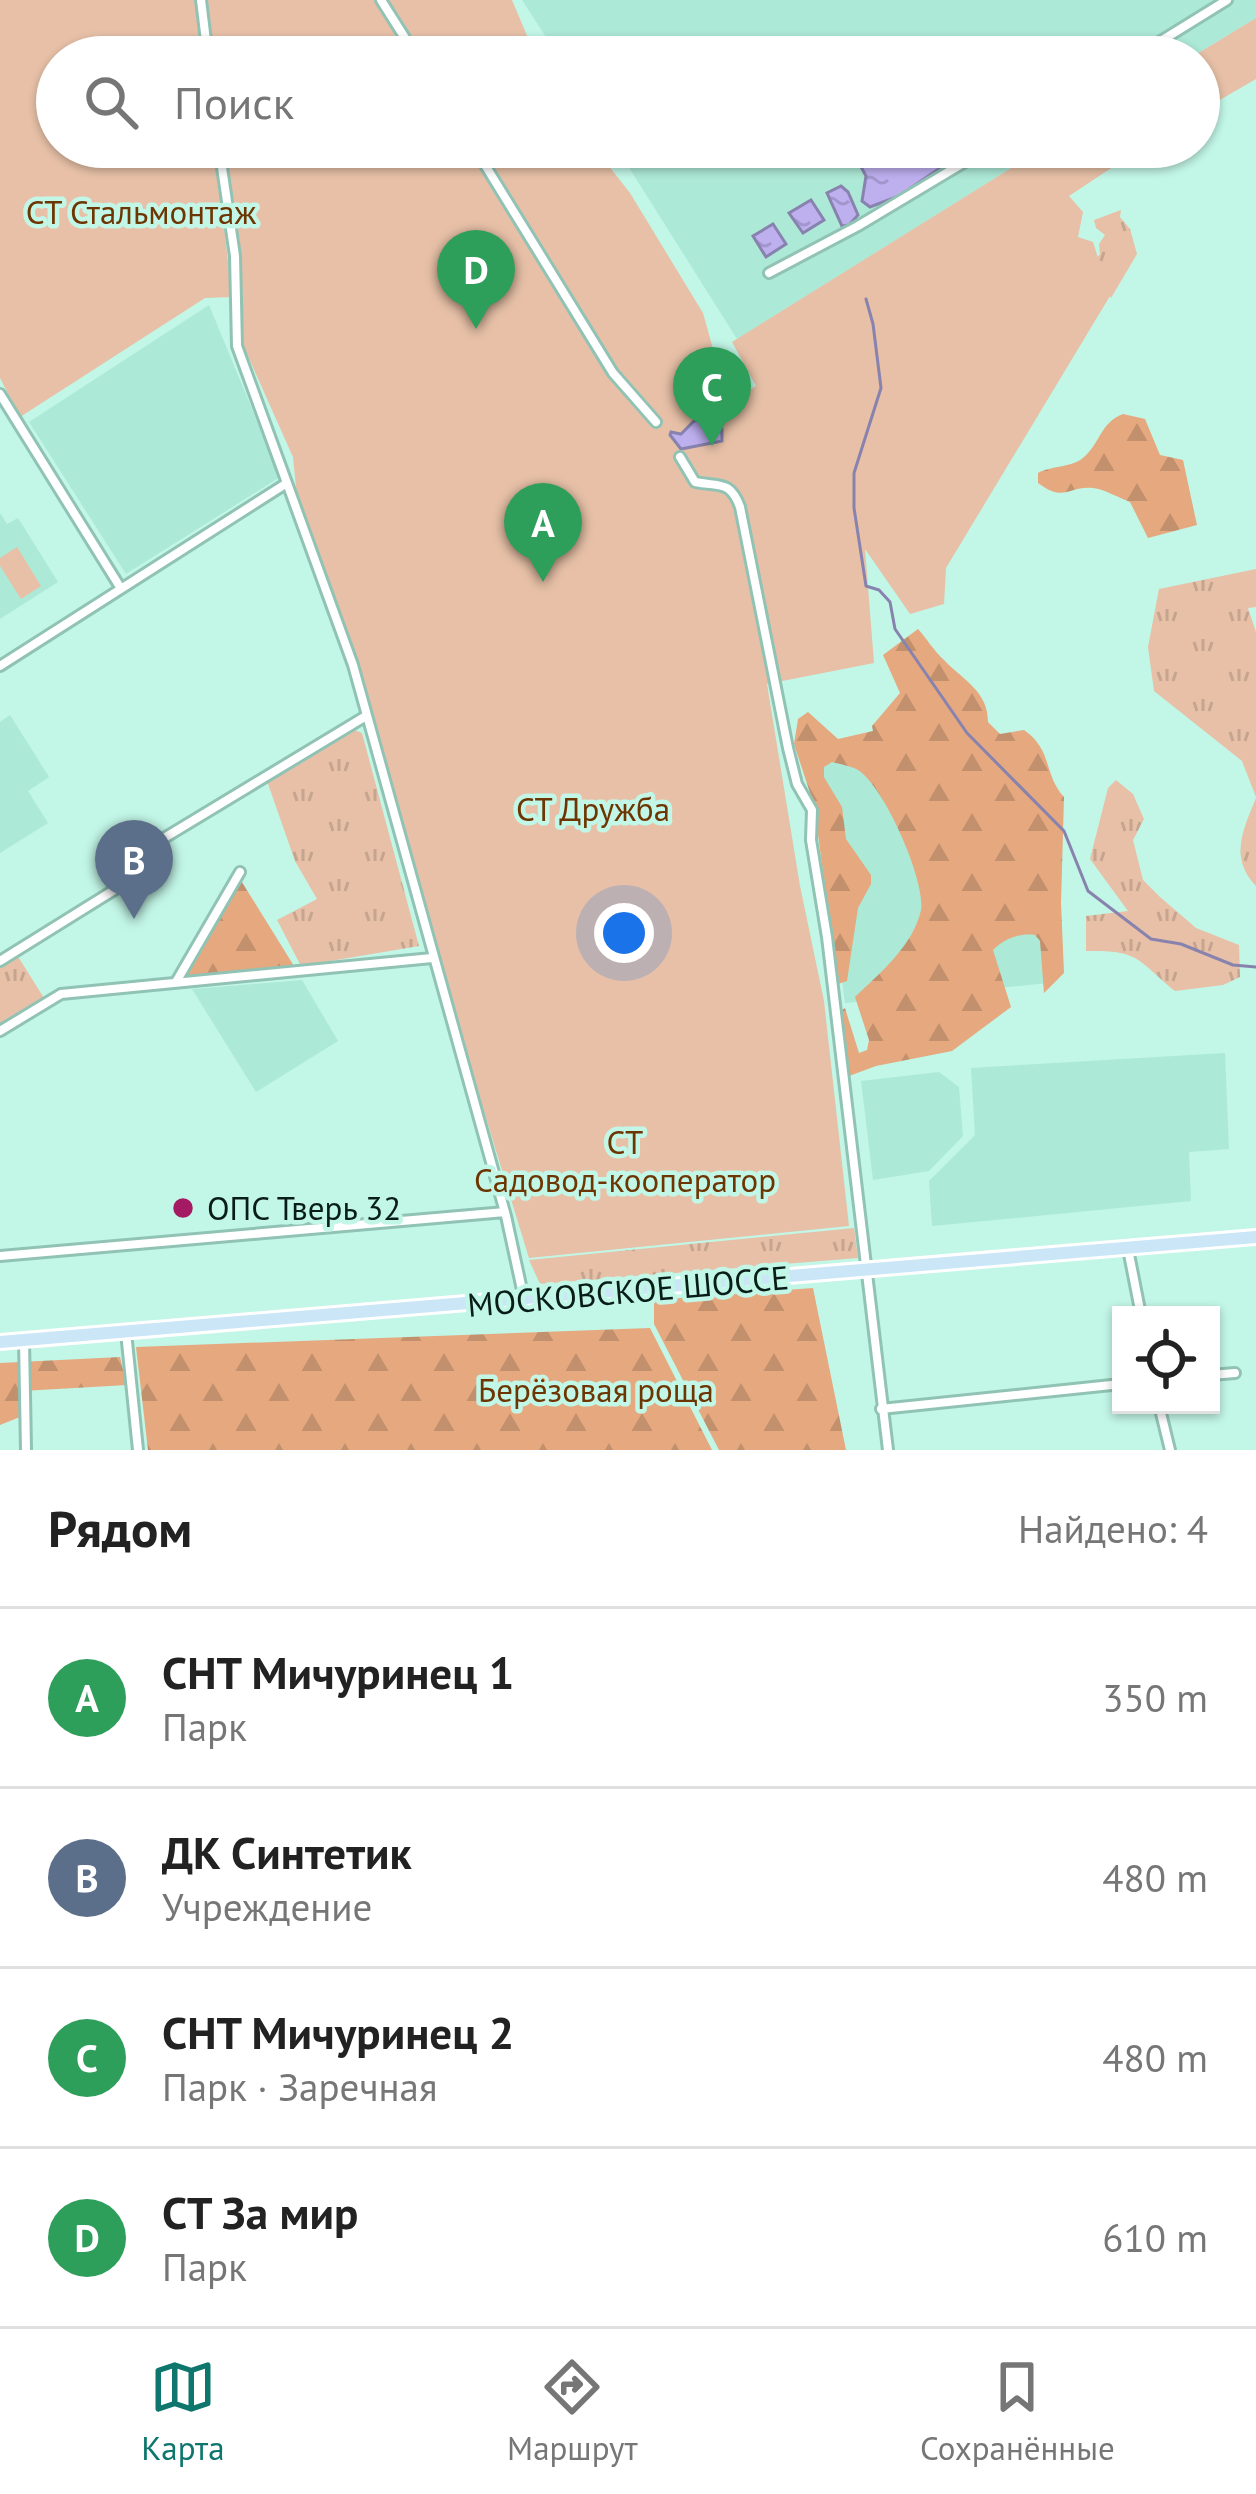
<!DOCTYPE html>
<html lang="ru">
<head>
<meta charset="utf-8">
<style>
	body { margin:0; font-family:"PT Sans",sans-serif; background:#f6f6f6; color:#222 }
	.controls { position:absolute; right:36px; bottom:36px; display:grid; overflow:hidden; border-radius:0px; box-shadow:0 3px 9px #0004 }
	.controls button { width:108px; height:108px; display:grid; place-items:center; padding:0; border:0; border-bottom:3px solid #e0e0e0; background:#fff; color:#222; font:60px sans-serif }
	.you { position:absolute; left:624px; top:933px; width:42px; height:42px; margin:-30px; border:9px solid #fff; border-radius:50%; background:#1a73e8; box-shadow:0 0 0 18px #1a73e833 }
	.badge { display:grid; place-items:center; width:78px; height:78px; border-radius:50%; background:#0f766e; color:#fff; font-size:39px; font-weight:700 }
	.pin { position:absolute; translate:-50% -99px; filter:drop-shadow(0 3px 6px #0008) }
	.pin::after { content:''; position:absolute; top:63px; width:42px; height:36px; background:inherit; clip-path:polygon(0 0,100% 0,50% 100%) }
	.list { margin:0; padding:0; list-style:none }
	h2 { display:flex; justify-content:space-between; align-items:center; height:156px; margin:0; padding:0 48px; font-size:51px }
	h2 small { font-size:39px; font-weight:400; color:#767676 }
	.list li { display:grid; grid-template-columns:78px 1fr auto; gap:36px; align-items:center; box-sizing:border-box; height:180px; padding:0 48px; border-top:3px solid #e0e0e0 }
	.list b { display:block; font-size:45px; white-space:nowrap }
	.list p { margin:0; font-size:39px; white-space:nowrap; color:#767676 }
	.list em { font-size:39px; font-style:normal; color:#767676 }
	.icon { flex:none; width:66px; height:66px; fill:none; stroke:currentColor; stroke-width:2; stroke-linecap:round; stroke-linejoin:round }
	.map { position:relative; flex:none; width:1256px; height:1450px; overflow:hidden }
	.search { position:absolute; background:#fff; box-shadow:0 3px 9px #0004; left:36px; right:36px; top:36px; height:132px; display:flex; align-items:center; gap:30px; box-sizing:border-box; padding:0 42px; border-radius:66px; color:#767676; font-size:45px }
	.sheet { height:876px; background:#fff }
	nav { display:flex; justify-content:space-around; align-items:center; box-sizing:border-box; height:168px; border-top:3px solid #e0e0e0; background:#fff; font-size:33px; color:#767676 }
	nav a { display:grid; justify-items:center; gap:6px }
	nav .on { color:#0f766e }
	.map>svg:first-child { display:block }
</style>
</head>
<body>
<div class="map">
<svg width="1256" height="1450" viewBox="0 0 1256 1450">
	<defs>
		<pattern id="grass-tufts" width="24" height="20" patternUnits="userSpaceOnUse" patternTransform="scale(3)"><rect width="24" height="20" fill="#e7c0a7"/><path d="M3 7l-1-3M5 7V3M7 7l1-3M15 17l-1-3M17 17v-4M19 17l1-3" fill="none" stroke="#c5a58f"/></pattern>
		<pattern id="forest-firs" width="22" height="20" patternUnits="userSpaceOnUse" patternTransform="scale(3)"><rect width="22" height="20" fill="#e5a87f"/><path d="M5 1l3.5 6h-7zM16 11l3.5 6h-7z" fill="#c3906d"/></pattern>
		<pattern id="water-ripples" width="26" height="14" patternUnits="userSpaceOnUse" patternTransform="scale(3)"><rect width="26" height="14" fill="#beafef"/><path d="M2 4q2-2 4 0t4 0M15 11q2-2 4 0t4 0" fill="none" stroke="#a296cc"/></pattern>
	</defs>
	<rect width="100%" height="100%" fill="#c2f6e6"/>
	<path fill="#ade9d7" d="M522 0H1256V18L1192 57H559Z
		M616 147H1045L737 339Z
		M209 305 280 477 126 574 29 422Z
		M0 513 7 524 18 518 58 582 0 619Z
		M10 715 49 777 28 791 48 823 0 853V722Z
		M811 751 1040 824 1049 983 845 1003Z
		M302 980 338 1041 256 1092 192 989Z
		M1225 1053 1229 1149 1189 1152 1191 1201 932 1226 929 1181 975 1135 971 1068Z
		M939 1072 959 1087 963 1136 929 1171 873 1180 861 1081Z"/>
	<path fill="url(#grass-tufts)" d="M1121 210 1120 217 1130 229 1137 254 1111 298 1091 265 1100 254 1099 244 1105 235 1096 228 1094 220Z
		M1256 569V607L1248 608 1256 632V797L1242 761 1154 691 1148 647 1159 589Z
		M352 729 362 733 419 946 301 966 277 920 317 899 295 861 267 781Z
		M1116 780 1133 794 1144 819 1133 840 1143 880 1160 897 1196 928 1239 945 1240 977 1223 985 1175 991C1136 959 1140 950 1086 951V916L1128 911 1090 859 1108 788Z
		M1256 798V886C1229 858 1243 830 1256 798Z
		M17 955 44 998 0 1025V966Z
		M854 1228 858 1258 540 1284 529 1260Z"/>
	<path fill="url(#forest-firs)" d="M1123 414 1145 419 1160 455 1183 460 1197 525 1148 538 1130 502C1119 498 1104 489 1093 488 1067 486 1065 503 1038 483V473C1053 465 1072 468 1084 457 1101 442 1100 423 1123 414Z
		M918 629C927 639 934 651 944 660 963 680 988 691 988 722L1000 734 1024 730C1053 750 1043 774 1064 797L1061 903 1064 973 1044 993 1040 941 1035 935C1018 933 1004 939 993 950L1011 1007 952 1051 876 1066 849 1076 841 1011 845 1008 859 1053 867 1050 869 1040 855 997C880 973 913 946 921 910 926 881 884 786 858 770 851 766 839 764 832 762L824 767V777L842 807 846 839 871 875V884L858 908 847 981 838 984 814 805 794 744 798 719 808 712 838 739 873 731 872 726 900 693 883 655Z
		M240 879 294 966 183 977Z
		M813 1288 846 1450H719L654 1324V1300Z
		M650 1328 712 1450H148L136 1347Z
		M120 1357 127 1385 22 1391 20 1417 0 1425V1363Z"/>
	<path fill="#e7c0a7" d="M0 0H197L204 57H57V147H215L232 297 205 298 20 417 0 378Z
		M206 0H377L413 57H213Z
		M386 0H512L536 57H421Z
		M1256 18V79L1199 112V57H1192Z
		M224 147H594L630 193 703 313 728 403 756 386 732 342 1016 165 1045 147H1143L1069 196 1083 212 1078 237 1093 242 1110 296 946 568 944 604 910 614 865 549 874 663 767 684 800 886 824 1001 849 1226 529 1258 398 832 355 670 299 517 293 457 243 345 241 268Z
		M17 547 41 586 21 599 0 566V558Z"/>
	<path fill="url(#water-ripples)" stroke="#8883ae" stroke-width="3" d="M898 147H954L959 155 899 196 870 207 862 201 866 176 859 163 873 162Z
		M841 186 848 192 858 215 849 225 842 226 827 193Z
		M811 200 824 220 803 233 789 213Z
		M773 224 786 244 766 257 753 236Z
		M712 418 722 429V441L681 449 670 435 671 432 681 434 694 421Z"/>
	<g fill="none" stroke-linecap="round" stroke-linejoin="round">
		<path stroke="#8883ae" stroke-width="3" d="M866 299 873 324 881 388 854 473V508L866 586 879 590 890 602 895 629 967 733 1064 831 1088 891 1151 939 1181 944 1233 965 1256 967"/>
		<g stroke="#91c3b5" stroke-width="14">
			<path id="minor" d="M201 0 208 57
				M381 0 417 57
				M1135 57 1227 0
				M219 147 235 256 237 346 287 483
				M474 147 613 373 656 422
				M769 273 858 226 990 147
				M0 394 120 587
				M680 457 695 482C720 487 730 480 740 507L788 748 797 784 812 810 811 840 827 937 888 1450
				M0 666 287 483 353 665 506 1216 524 1299
				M0 961 127 882 140 868 141 852 366 716
				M176 982 240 872
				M0 1031 61 994 432 958
				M1128 1249 1141 1315
				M0 1256 505 1212
				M126 1332 138 1450
				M24 1340 26 1450
				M1211 1375 1235 1373
				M1159 1405 1170 1450
				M881 1409 1121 1384"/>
		</g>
		<g stroke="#fff" stroke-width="18">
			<path id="primary" d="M0 1342 1256 1237"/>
		</g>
		<use href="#minor" stroke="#fff" stroke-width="8"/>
		<use href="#primary" stroke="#cae6f7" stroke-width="12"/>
	</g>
	<circle fill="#a41b63" stroke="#c2f6e6" stroke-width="4.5" cx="183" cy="1208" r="12"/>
	<g text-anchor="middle" stroke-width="9" stroke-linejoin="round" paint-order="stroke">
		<g font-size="33" fill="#6d3502" stroke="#c2f6e6">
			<text x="141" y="224">СТ Стальмонтаж</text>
			<text x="593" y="821">СТ Дружба</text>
			<text x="625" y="1154">СТ<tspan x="625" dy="38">Садовод-кооператор</tspan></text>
			<text x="596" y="1402">Берёзовая роща</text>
		</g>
		<g font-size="33" fill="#091d18" stroke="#c2f6e6" text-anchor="start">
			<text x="207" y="1220">ОПС Тверь 32</text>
		</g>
		<g font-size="33" fill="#091d18" stroke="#c2f6e6">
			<text transform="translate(628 1291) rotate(-5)" y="12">МОСКОВСКОЕ ШОССЕ</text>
		</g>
	</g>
</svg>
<div class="controls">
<button><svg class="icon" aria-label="locate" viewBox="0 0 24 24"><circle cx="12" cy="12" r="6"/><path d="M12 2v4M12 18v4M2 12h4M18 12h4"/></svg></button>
</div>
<div class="you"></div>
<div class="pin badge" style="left:543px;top:582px;background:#2e9e5b">A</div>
<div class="pin badge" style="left:134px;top:919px;background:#5c6f8a">B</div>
<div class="pin badge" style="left:712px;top:446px;background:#2e9e5b">C</div>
<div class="pin badge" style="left:476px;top:329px;background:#2e9e5b">D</div>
<div class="search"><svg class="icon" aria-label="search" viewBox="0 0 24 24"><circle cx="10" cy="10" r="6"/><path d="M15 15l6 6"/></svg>Поиск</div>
</div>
<section class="sheet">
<h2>Рядом<small>Найдено: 4</small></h2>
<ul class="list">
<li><span class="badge" style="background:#2e9e5b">A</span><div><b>СНТ Мичуринец 1</b><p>Парк</p></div><em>350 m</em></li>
<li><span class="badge" style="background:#5c6f8a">B</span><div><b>ДК Синтетик</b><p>Учреждение</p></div><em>480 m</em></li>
<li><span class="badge" style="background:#2e9e5b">C</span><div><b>СНТ Мичуринец 2</b><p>Парк · Заречная</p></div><em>480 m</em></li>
<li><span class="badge" style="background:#2e9e5b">D</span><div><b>СТ За мир</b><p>Парк</p></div><em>610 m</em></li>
</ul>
</section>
<nav>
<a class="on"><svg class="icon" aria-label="map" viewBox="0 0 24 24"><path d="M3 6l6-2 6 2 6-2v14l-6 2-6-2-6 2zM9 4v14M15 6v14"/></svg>Карта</a>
<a><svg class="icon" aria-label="directions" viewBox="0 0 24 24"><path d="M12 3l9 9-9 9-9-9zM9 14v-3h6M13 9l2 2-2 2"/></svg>Маршрут</a>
<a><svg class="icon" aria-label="saved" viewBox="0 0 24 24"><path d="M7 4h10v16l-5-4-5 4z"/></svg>Сохранённые</a>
</nav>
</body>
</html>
